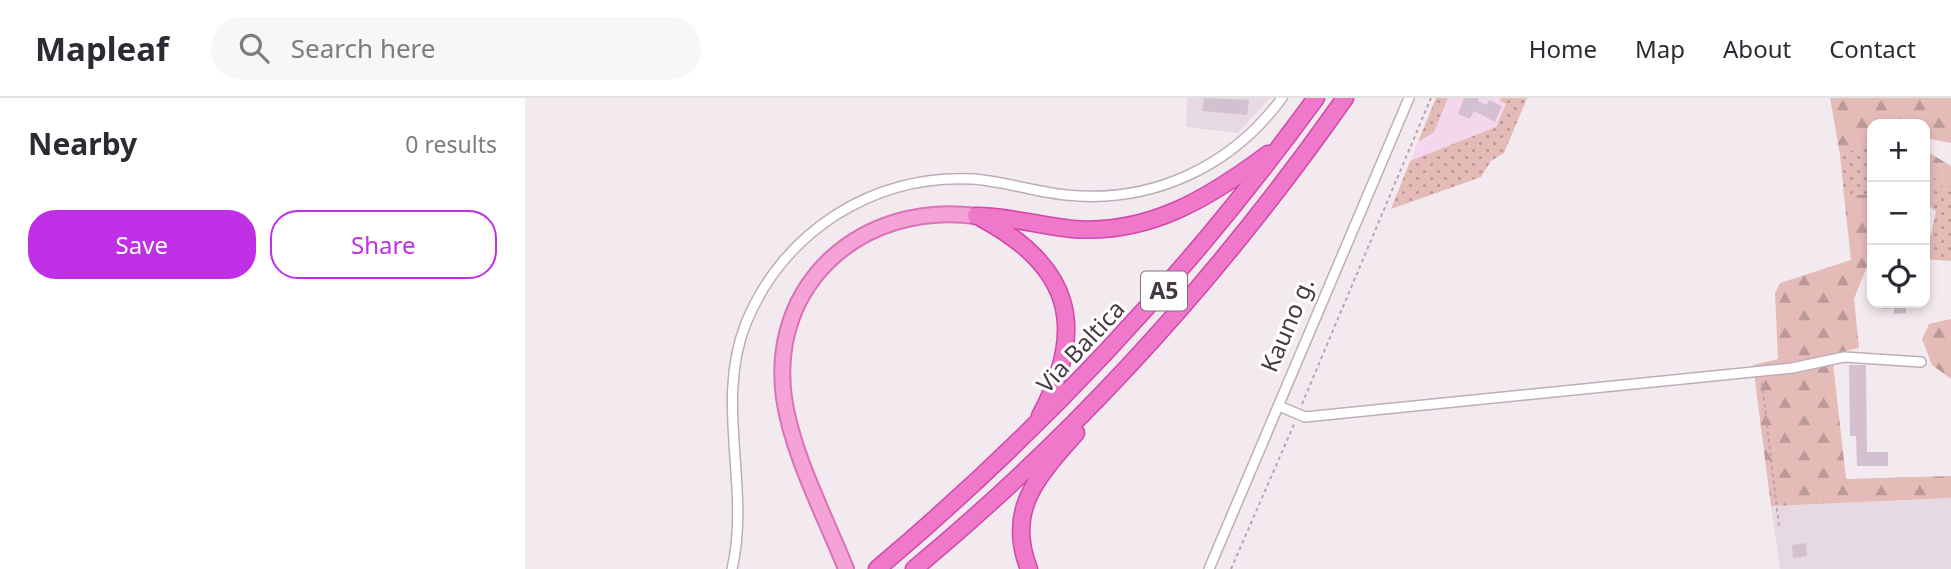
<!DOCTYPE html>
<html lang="en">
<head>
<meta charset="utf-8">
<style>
	body { margin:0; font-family:"Noto Sans",sans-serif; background:#f7f7f7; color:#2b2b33 }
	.controls { position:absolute; right:21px; top:21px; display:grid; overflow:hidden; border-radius:14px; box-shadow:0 4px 10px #0003 }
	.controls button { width:63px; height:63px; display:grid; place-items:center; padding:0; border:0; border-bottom:2px solid #e1e1e2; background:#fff; color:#2b2b33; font:35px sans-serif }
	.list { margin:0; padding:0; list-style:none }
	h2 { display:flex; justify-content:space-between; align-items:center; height:91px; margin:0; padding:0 28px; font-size:30px }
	h2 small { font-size:23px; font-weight:400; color:#7c7c81 }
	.actions { display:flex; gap:14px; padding:21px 28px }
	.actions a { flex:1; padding:16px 0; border:2px solid #bf2fe5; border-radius:28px; text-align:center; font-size:24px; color:#bf2fe5 }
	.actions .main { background:#bf2fe5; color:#fff }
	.icon { flex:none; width:38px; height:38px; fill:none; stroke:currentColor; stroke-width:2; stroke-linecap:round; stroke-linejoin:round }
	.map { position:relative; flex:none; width:1426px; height:471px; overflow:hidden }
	header { display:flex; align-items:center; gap:42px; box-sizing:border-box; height:98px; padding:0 35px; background:#fff; border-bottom:2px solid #e1e1e2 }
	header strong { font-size:33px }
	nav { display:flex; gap:38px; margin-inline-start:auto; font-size:24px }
	.search { width:490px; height:63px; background:#f7f7f7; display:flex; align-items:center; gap:18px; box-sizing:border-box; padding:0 24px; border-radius:38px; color:#7c7c81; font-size:26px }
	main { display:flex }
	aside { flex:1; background:#fff }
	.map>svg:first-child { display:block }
</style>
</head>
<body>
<header>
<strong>Mapleaf</strong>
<div class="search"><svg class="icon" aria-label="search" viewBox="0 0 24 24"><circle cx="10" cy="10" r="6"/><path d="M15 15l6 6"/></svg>Search here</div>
<nav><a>Home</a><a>Map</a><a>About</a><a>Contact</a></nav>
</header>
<main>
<aside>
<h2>Nearby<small>0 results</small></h2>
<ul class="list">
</ul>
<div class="actions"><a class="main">Save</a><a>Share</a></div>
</aside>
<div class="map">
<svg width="1426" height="471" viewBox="0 0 1426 471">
	<defs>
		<pattern id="green-dots" width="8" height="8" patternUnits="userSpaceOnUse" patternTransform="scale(1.75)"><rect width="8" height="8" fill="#e4bbb7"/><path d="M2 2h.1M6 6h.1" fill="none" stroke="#bb9996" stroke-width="1.8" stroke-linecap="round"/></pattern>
		<pattern id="forest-firs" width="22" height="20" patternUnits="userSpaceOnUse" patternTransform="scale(1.75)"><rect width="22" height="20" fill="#e4bbb7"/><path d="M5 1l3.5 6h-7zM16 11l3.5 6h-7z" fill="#bb9996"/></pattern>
	</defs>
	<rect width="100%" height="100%" fill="#f3eaf0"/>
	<path fill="#e7d9e2" d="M662 0H745L713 35 661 29Z
		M1426 400V471H1255L1246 408Z"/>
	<path fill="#f3d8ed" d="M911 0H1002L979 55 966 63 956 79 866 111Z"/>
	<path fill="url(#green-dots)" d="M911 0H923L909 34 893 44Z
		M976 0H1002L979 55 966 63 956 79 866 111 885 63 971 29 981 6 975 3Z
		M1347 44V97H1319L1315 57Z
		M1400 64 1420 91 1426 94V163L1400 161V139L1406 137 1411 113 1400 106Z"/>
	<path fill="url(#forest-firs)" d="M1305 0H1426V45L1400 40V26H1383L1380 20 1375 26H1347V44L1315 57Z
		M1400 52 1426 68V94C1411 87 1400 67 1400 52Z
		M1319 97H1347V162L1344 163 1329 201 1334 250 1307 256 1321 381 1426 378V400L1246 408 1228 267 1253 261 1250 195 1255 185 1326 162Z
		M1426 221V281L1407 267 1397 241 1404 226Z"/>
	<path fill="#d4c1cf" d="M679 0 724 2 722 17 677 13Z
		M939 0H954L953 3 962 7 964 2 977 8 970 24 949 13 945 21 933 16Z
		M1358 205H1392V208L1381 209V215L1369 216V210L1358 211Z
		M1324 267H1341L1342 354H1363V368H1332L1331 338H1325Z
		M1281 445 1282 458 1268 460 1267 447Z"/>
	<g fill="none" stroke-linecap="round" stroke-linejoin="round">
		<g stroke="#beadb9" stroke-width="12">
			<path id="street" d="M754 308 780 319 1267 270 1319 259 1396 264
				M207 471C226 389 189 305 221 225 258 134 348 76 447 81 479 83 509 94 541 97 627 106 706 69 757 0
				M684 471 884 0"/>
		</g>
		<g stroke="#d973b6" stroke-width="18">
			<path id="primary" d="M321 471C300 418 267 356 259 300 243 183 340 103 451 118"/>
		</g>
		<g stroke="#cf49aa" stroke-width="19">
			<path id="highway" d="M451 118C484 118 515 128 547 131 624 137 684 100 743 56
				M456 120C546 168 563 229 515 318
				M352 471C518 331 663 176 791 0
				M389 471C553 335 698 174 820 0
				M504 471C480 411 514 377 551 335"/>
		</g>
		<path stroke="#bfa0b6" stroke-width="2" stroke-dasharray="3.5 3.5" stroke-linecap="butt" d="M1237 285 1254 428
			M777 306 906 0
			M706 471 770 324"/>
		<use href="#street" stroke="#fff" stroke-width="9"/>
		<use href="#primary" stroke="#f5a2d7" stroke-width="14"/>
		<use href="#highway" stroke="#f078cb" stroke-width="16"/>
	</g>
	<g text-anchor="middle" stroke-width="6" stroke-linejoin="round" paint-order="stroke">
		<rect fill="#fff" stroke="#7e747b" stroke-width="2" x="616" y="173.5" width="46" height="39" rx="5"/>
		<g font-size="23" font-weight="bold" fill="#473943">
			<text x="639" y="201">A5</text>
		</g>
		<g font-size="24" fill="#473943" stroke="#fff">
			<text transform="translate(763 227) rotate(-67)" y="8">Kauno g.</text>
			<text transform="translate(556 249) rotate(-47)" y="8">Via Baltica</text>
		</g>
	</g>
</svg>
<div class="controls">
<button>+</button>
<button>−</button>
<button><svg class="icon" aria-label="locate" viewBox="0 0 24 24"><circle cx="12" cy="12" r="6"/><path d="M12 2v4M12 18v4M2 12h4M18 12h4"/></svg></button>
</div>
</div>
</main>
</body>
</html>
